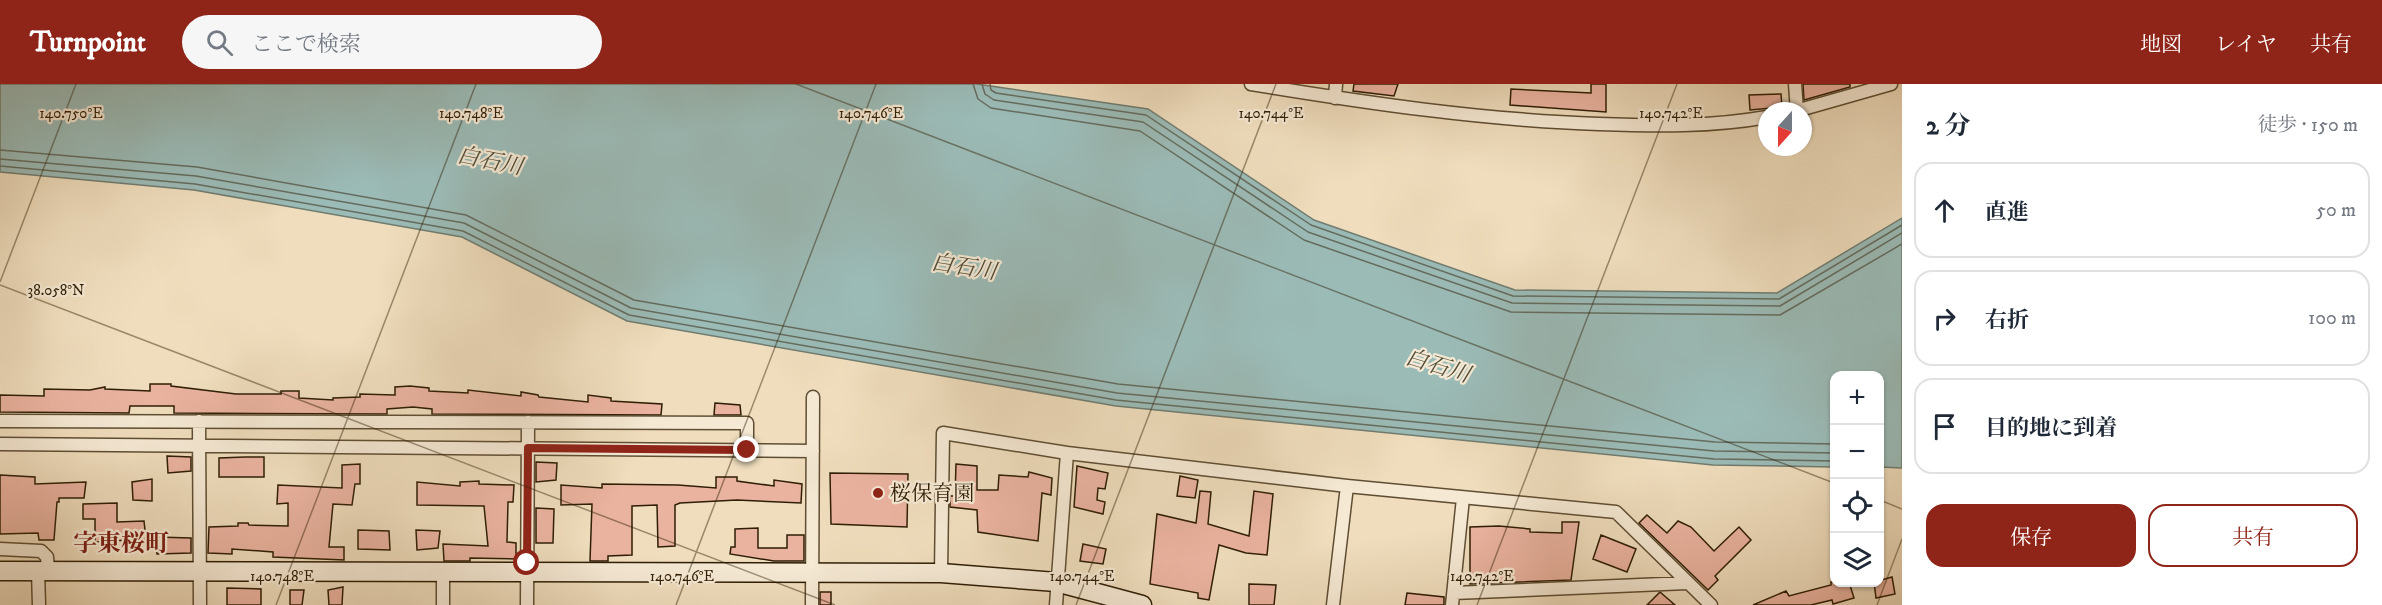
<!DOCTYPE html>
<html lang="ja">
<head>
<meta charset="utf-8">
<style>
	body { margin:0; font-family:"IM FELL DW Pica","Noto Serif JP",serif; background:#f6f6f7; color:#1f2937 }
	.controls { position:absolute; right:18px; bottom:18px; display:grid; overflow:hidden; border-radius:12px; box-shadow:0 2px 4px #0004 }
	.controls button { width:54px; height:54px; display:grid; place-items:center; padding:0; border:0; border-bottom:2px solid #e0e1e3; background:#fff; color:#1f2937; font:30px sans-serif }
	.compass { position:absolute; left:1758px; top:18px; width:54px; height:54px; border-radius:50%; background:#fff; box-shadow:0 2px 4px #0004; rotate:201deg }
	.stop { position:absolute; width:18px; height:18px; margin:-14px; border:4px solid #8f2418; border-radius:50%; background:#fff }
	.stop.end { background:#8f2418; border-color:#fff; box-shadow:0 2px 6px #0008 }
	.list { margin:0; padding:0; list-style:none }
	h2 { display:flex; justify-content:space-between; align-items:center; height:78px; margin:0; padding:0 24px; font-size:26px }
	h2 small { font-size:20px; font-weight:400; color:#747a83 }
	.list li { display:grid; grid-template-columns:39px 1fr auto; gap:18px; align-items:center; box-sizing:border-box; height:96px; margin:0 12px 12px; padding:0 12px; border:2px solid #e0e1e3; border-radius:18px }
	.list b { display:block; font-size:22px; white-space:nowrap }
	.list em { font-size:20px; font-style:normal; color:#747a83 }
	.actions { display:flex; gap:12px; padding:18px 24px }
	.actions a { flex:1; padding:14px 0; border:2px solid #8f2418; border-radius:18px; text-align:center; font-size:21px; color:#8f2418 }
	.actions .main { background:#8f2418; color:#fff }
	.icon { flex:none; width:33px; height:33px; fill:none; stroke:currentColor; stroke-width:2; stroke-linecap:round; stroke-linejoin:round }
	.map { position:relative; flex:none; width:1902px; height:521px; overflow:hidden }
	header { display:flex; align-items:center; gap:36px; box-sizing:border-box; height:84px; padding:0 30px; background:#8f2418; color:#fff }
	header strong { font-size:28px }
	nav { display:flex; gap:33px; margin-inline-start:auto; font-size:21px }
	.search { width:420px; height:54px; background:#f6f6f7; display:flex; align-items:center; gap:15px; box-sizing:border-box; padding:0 21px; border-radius:33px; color:#747a83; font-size:22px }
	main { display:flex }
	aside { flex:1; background:#fff }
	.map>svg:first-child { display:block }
</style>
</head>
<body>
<header>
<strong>Turnpoint</strong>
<div class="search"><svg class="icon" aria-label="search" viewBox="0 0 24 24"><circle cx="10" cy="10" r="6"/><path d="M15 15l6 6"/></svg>ここで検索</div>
<nav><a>地図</a><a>レイヤ</a><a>共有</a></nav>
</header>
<main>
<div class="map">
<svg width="1902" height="521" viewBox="0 0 1902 521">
	<rect width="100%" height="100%" fill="#efddbd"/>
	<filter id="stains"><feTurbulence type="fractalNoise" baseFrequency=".00333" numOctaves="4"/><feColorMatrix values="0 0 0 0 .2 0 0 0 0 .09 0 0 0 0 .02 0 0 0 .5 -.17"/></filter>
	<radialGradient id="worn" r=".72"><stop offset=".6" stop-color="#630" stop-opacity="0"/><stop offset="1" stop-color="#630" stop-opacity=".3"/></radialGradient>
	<path fill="#9bbbb7" stroke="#707c70" stroke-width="1.5" d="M0 0H977L1148 25 1314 136 1515 206 1777 209 1902 134V384L1880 383V292H1834V383L1713 381 1116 322 627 237 462 153 194 106 0 88Z"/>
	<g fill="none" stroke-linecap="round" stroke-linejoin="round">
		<path stroke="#656c5e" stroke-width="1.5" d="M973 0 978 15 991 24 1140 47 1304 156 1511 228 1780 231 1902 160
			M982 0 985 10 994 16 1143 38 1308 148 1512 219 1780 222 1902 149
			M990 0 991 6 996 9 1146 31 1311 141 1513 212 1779 215 1902 141
			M0 66 197 83 466 131 634 216 1118 300 1715 358 1834 360
			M0 75 196 92 464 139 631 224 1117 309 1714 367 1834 369
			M0 82 195 100 463 147 629 231 1116 316 1714 375 1834 377"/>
	</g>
	<path fill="#eab3a0" stroke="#2f1e05" stroke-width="1.5" d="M1354 0H1398L1394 12 1353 7Z
		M1591 0H1606V28L1510 21 1511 5 1591 9Z
		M1803 0H1850V3L1804 16Z
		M1781 10 1782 23 1750 26 1749 11Z
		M150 300H171V302L236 310H281V307H299V314L333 316V314L360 313V310L395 311V303L410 302 429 304V307L468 309V306L521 312V308L538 311 539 313 588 318V311L611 314V317L662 320 661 331 432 330V325L413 323 387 325V330L174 329V322H130L129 329 0 328V311L44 312V305L90 306 105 303V305L150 307Z
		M715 319 740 321 741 331H714Z
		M167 372 191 373V387L168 389Z
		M245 373H264V393H219V374Z
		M536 378 557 379 556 396 536 398Z
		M360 380V400H355L352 421 333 420 329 463H344V476L273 473V468L232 465V470L208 469 209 443 238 442V439H248L249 441 288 442V419L277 420 278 401 342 404V381Z
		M956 380 977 382V406H998L999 391 1028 393 1029 388 1052 394 1051 411 1042 409 1038 457 978 448 977 426 950 423V412H955Z
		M1077 382 1108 389 1105 405 1098 404 1097 416 1105 418 1103 430 1074 423Z
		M830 389 908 390 907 443 831 440Z
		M0 391 35 393V400L86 398 84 414H59V418H57L54 456H39L38 449 0 450Z
		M1180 392 1198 396 1195 414 1177 412Z
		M716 393H737V397L774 402V396L802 400 801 419 737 416 680 419 675 421V462L658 463 657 421 632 422V471L608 472V477H590L592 420 561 421V401L602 404V400L678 401 716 404Z
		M152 395V417L133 416 132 398Z
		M479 397V400L514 401 513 418H508L507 458 516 459V475L470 474V477H444L443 460 488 462 484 422 417 421V398L460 402V398Z
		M1200 407 1211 408 1208 440 1249 452 1254 407 1273 410 1267 471 1246 469 1219 461 1209 516 1198 514V509L1150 500 1157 430 1196 439Z
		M117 419V438L144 437 146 455 95 458V435H83V420Z
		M536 424 554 425 553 459H536Z
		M1647 431 1667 449 1678 437 1691 443 1714 467 1739 443 1751 456 1715 492 1718 496 1708 506 1639 439Z
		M1562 438H1579L1571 496 1470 500V443L1499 442 1530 445V448L1562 449Z
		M758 444V464H787V451H804V477H774L730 470 731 463H735V445Z
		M358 446 389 447 390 466 358 465Z
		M416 446 440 447 438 464 417 466Z
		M1601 451 1636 465 1627 488 1593 475Z
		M156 453 191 454V469L157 470Z
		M1083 460 1106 465 1103 480 1080 477Z
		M1892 493 1895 510 1876 514 1874 498Z
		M1831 498H1849L1854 514 1833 520 1832 516 1811 521H1753L1786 507 1789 512 1831 501Z
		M1249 500 1276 501 1274 521H1249Z
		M343 503 342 521H329L328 506Z
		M227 504 261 505V521H227Z
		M290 506H304L302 521H290Z
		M820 508H831V521H820Z
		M1660 508 1675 521H1647Z
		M1407 509 1444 513V521H1405Z"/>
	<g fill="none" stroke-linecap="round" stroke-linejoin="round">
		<g stroke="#5f4e33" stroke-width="15">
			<path id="street" d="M1251 0C1367 19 1482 36 1599 40 1656 42 1711 43 1767 33
				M1795 0 1797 27
				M1335 14 1336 0
				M1796 27 1891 0
				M0 337 747 339V366
				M199 337 200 521
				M0 360 813 367
				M0 465 41 467 47 473 48 487
				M38 487 39 521
				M443 489V521
				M941 489 943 349 1067 369
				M1454 509 1687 499
				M527 521 528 338
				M812 521 813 313
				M1056 521 1067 369 1347 402 1616 428 1711 521
				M1333 521 1347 402
				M1452 521 1463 414"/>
		</g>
		<g stroke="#2f1e05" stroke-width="21">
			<path id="secondary" d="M0 487 941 489 1056 498 1142 521"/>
		</g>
		<use href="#street" stroke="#f5e9d4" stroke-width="12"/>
		<use href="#secondary" stroke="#f5e9d4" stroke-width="18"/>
	</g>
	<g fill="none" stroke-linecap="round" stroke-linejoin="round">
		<path stroke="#8f2418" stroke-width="8" d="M527 479 528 364 747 366"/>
	</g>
	<path fill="none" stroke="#2f1e05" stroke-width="1.5" stroke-opacity="0.45" d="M796 0 1834 399M0 198 76 0M0 201 835 521M1880 416 1902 425M276 521 476 0M676 521 876 0M1076 521 1276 0M1477 521 1677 0M1877 521 1902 455"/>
	<circle fill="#8f2418" stroke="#f5e9d4" stroke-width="2" cx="878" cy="409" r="6"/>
	<g text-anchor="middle" stroke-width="4.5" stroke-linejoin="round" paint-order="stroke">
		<g font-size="21" fill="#2f1e05" stroke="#f5e9d4" text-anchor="start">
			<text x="890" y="416">桜保育園</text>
		</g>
		<g font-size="22" font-style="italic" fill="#4f4d3a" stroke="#f5e9d4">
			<text transform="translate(490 76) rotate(11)" y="8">白石川</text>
			<text transform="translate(964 182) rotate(9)" y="8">白石川</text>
			<text transform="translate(1438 281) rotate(17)" y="8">白石川</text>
		</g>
		<g font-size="24" font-weight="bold" fill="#7a1f14" stroke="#f5e9d4">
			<text x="121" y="467">字東桜町</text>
		</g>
	</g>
	<g font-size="15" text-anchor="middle" fill="#2f1e05" stroke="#f5e9d4" stroke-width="4.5" stroke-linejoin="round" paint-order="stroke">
		<text x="71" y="34">140.750°E</text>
		<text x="471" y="34">140.748°E</text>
		<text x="871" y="34">140.746°E</text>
		<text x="1271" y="34">140.744°E</text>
		<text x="1671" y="34">140.742°E</text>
		<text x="56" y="211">38.058°N</text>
		<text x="282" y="497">140.748°E</text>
		<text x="682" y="497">140.746°E</text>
		<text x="1082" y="497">140.744°E</text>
		<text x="1482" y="497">140.742°E</text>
	</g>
	<rect width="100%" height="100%" filter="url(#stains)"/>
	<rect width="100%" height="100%" fill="url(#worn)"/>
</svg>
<div class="controls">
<button>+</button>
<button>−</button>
<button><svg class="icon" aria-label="locate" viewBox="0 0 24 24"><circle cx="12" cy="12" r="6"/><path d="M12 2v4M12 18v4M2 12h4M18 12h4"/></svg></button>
<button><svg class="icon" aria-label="layers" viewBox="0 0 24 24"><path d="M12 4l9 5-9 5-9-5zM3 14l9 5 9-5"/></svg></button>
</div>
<svg class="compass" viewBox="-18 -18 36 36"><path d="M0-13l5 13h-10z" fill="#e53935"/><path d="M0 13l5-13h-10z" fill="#747a83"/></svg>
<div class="stop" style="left:527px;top:479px"></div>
<div class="stop end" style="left:747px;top:366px"></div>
</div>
<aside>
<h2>2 分<small>徒歩 · 150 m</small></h2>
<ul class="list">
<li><svg class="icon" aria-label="ahead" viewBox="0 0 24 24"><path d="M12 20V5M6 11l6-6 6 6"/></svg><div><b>直進</b></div><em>50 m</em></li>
<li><svg class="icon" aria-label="right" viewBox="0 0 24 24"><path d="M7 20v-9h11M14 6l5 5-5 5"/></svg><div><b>右折</b></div><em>100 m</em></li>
<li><svg class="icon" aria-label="arrive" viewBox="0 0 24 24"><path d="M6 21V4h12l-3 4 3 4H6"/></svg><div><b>目的地に到着</b></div></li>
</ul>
<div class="actions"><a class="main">保存</a><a>共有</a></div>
</aside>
</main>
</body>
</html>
